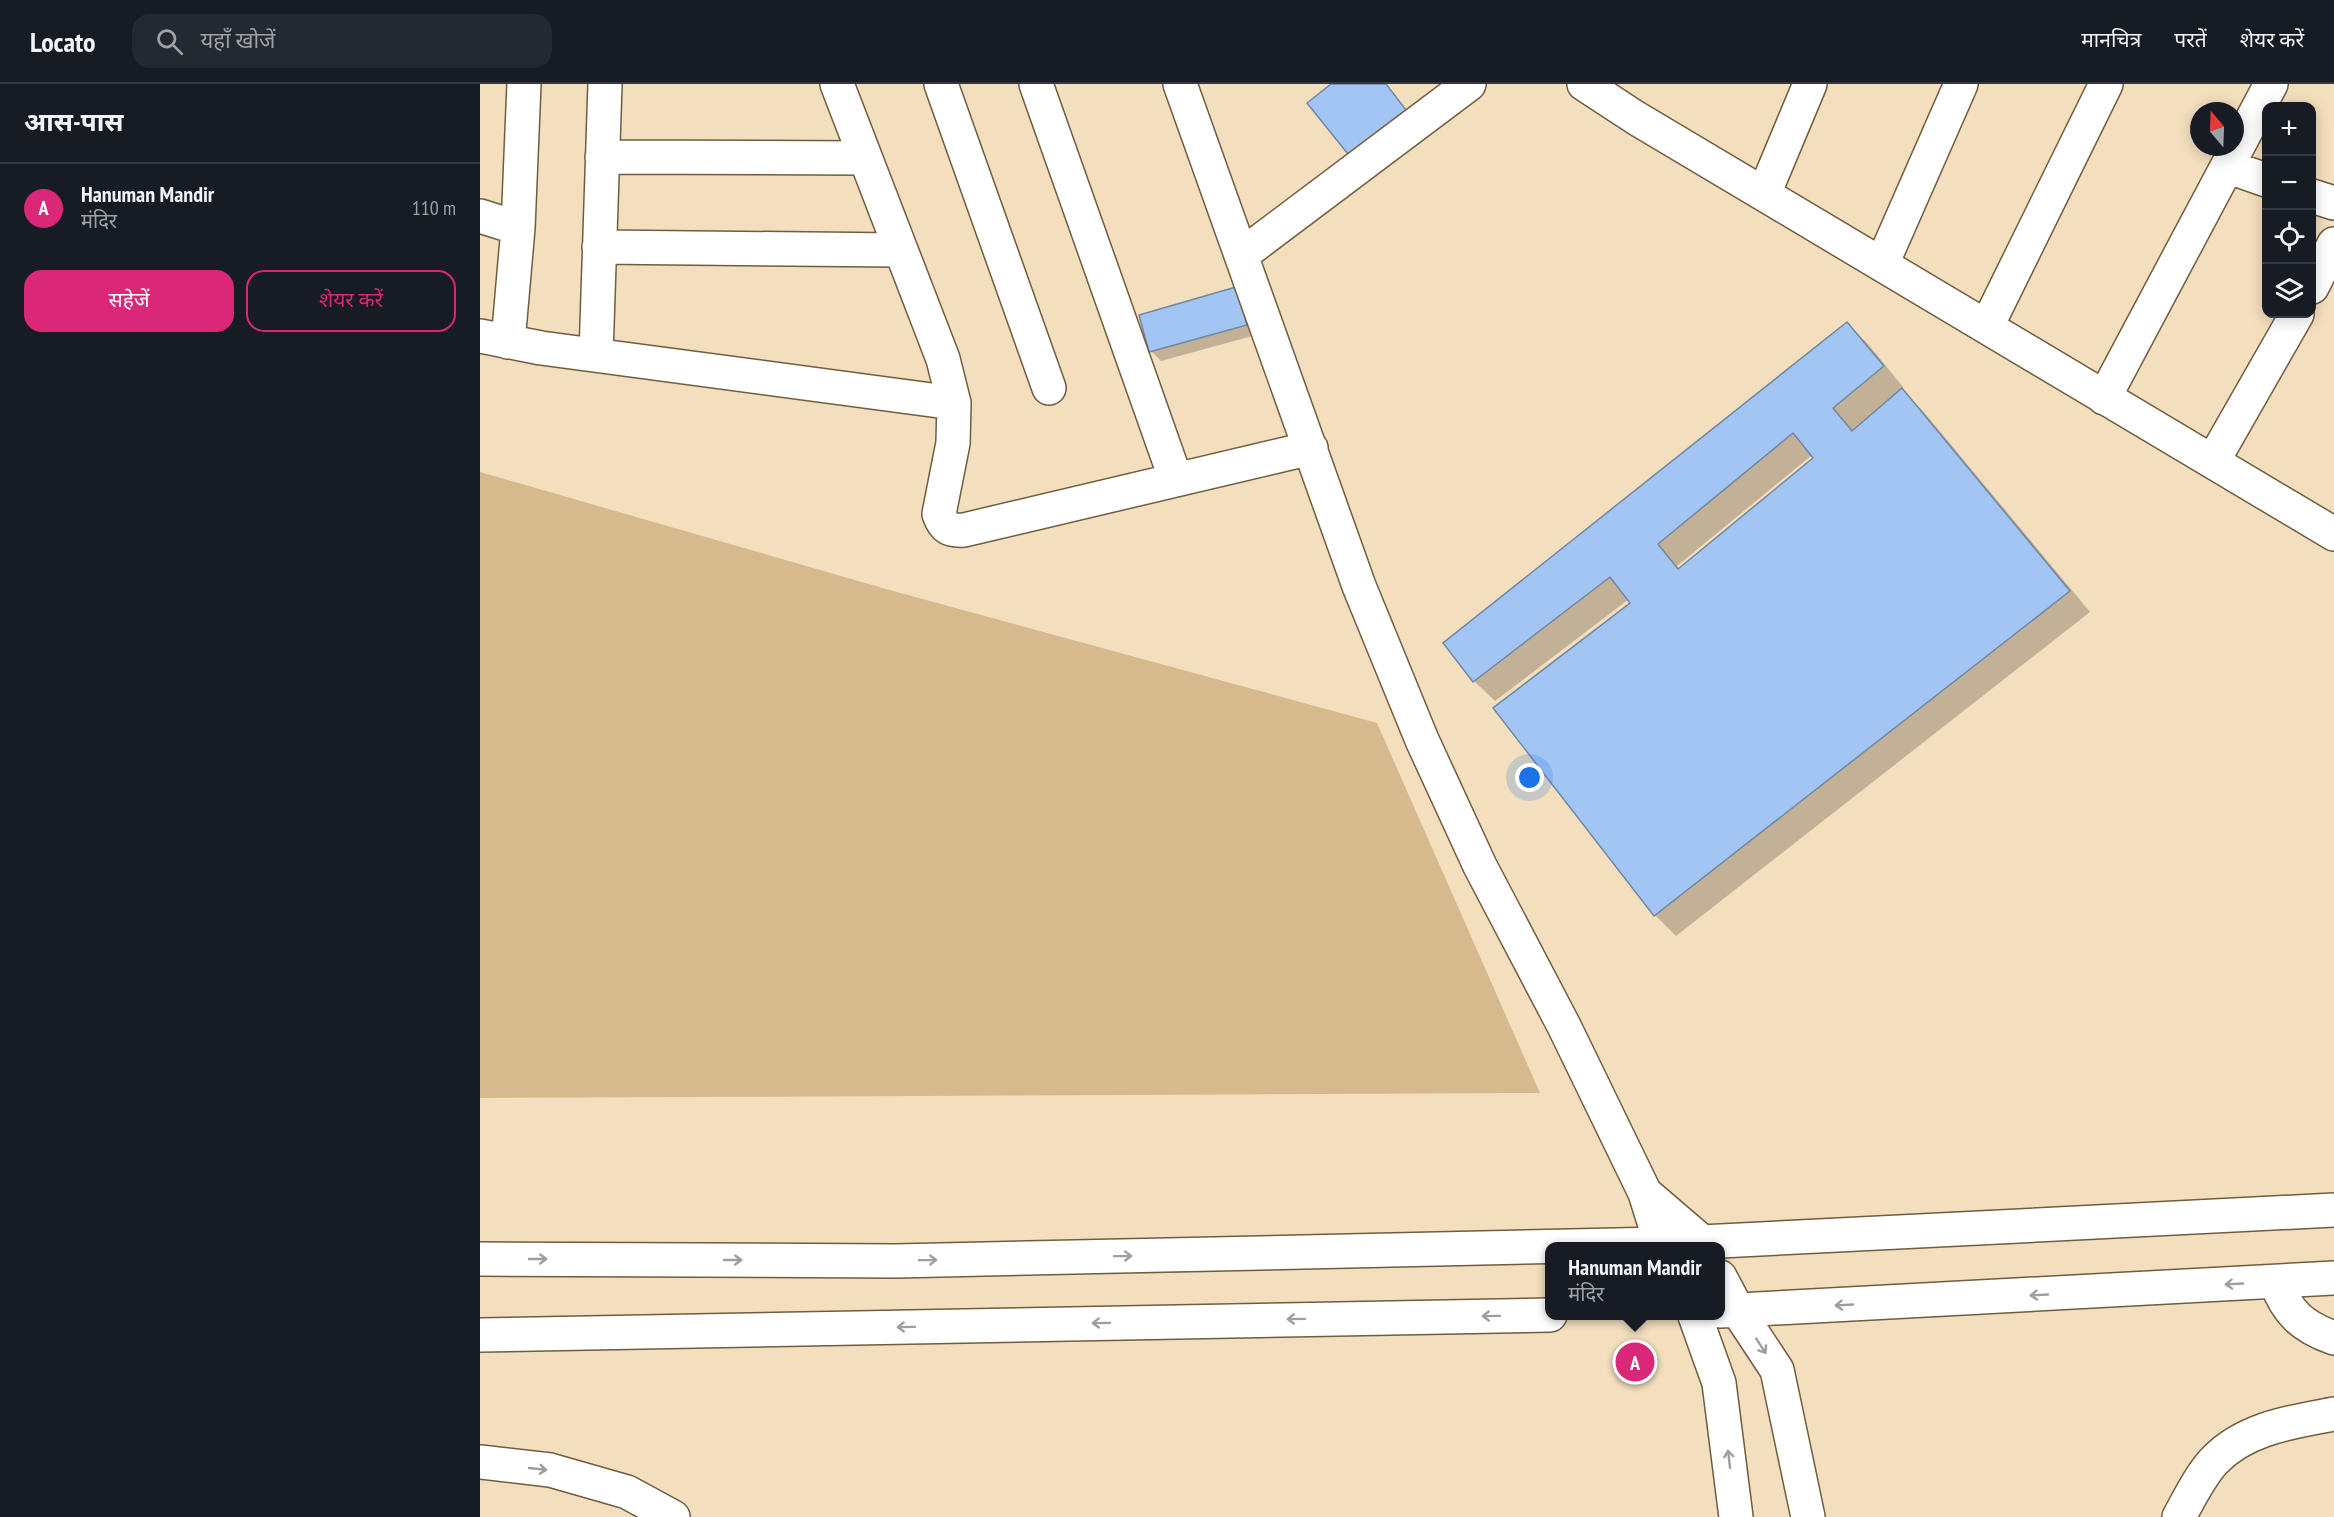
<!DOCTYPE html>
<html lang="hi">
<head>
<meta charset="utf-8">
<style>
	body { margin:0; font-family:"PT Sans Narrow","Noto Sans Devanagari",sans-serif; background:#242831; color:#f1f3f6 }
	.controls { position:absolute; right:18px; top:18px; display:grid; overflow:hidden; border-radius:12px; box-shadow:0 3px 15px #0003 }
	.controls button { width:54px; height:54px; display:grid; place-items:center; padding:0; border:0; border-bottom:2px solid #363941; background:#171b24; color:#f1f3f6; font:30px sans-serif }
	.compass { position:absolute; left:1710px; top:18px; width:54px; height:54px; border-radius:50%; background:#171b24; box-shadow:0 3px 15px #0003; rotate:341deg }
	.you { position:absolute; left:1050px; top:694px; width:21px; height:21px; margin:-15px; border:4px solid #fff; border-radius:50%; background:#1a73e8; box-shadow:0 0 0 9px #1a73e833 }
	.badge { display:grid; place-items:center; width:39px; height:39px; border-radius:50%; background:#db2777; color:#fff; font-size:20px; font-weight:700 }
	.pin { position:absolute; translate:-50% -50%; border:3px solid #fff; box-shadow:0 2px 6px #0006 }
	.popup { position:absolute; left:1065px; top:1158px; width:180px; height:78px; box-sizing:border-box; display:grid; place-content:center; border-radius:12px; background:#171b24; filter:drop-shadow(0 2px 4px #0005); font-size:20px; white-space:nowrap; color:#9ea1a6 }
	.popup b { font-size:22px; color:#f1f3f6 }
	.popup::after { content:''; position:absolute; left:50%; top:100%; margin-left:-12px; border:12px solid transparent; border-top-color:#171b24 }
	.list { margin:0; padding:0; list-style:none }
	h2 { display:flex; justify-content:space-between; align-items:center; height:78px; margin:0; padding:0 24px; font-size:26px }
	h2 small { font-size:20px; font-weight:400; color:#9ea1a6 }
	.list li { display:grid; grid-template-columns:39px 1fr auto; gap:18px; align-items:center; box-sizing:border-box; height:90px; padding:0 24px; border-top:2px solid #363941 }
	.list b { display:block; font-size:22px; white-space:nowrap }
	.list p { margin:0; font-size:20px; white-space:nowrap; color:#9ea1a6 }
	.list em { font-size:20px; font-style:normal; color:#9ea1a6 }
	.actions { display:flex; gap:12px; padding:18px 24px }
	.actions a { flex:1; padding:14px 0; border:2px solid #db2777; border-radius:18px; text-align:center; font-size:21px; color:#db2777 }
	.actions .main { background:#db2777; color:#fff }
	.icon { flex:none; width:33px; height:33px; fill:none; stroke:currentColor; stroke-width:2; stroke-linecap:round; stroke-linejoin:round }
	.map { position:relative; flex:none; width:1854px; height:1433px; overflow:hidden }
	header { display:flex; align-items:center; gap:36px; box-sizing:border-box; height:84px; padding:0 30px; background:#171b24; border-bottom:2px solid #363941 }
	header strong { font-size:28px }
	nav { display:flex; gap:33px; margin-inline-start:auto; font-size:21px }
	.search { width:420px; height:54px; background:#242831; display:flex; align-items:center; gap:15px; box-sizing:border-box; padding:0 21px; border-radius:18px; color:#9ea1a6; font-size:22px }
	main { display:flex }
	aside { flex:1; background:#171b24 }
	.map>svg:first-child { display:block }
</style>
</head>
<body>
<header>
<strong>Locato</strong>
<div class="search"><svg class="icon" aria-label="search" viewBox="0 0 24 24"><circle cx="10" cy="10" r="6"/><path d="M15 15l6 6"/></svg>यहाँ खोजें</div>
<nav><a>मानचित्र</a><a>परतें</a><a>शेयर करें</a></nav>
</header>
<main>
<aside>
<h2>आस-पास<small></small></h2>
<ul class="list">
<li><span class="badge">A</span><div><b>Hanuman Mandir</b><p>मंदिर</p></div><em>110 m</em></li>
</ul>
<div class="actions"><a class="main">सहेजें</a><a>शेयर करें</a></div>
</aside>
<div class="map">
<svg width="1854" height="1433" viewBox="0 0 1854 1433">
	<rect width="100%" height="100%" fill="#f3debd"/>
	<path fill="#d6ba8e" d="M0 388 406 505 897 639 1060 1009 0 1014Z"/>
	<path fill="#0003" fill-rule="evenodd" d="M766 215 776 251 681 277 671 267Z
		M1367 240 1388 260 1423 303 1421 305 1443 327 1610 528 1196 852 1175 831 1153 519 1149 515 1015 617 994 597ZM1332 371 1335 374 1200 485 1197 482Z"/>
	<path fill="#a2c5f4" stroke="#7187a2" stroke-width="1.5" fill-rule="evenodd" d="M851 0H906L930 31 872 75 827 19Z
		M756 203 767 241 669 268 659 231Z
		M1367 238 1404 282 1353 324 1372 347 1422 304 1590 507 1174 832 1013 624 1150 519 1130 493 993 598 963 559ZM1313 349 1333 374 1198 485 1178 460Z"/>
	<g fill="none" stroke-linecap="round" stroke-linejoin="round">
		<g stroke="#6f5d40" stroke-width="36">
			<path id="minor" d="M357 0 463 275 474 319 473 359 459 430C464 444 469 447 484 446L831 364
				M461 0 569 304
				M556 0 696 396
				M700 0 879 502 942 656 1000 782 1084 942 1165 1109 1181 1160
				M1104 0 1156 34 1854 450
				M122 73 383 74
				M1749 83 1786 96
				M1284 110 1330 0
				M1832 112 1854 119
				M0 132 38 144
				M119 163 420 166
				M763 170 989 0
				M1402 180 1481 0
				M1832 203 1854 160
				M1507 242 1626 0
				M0 252 61 264 474 319
				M28 258 38 144 44 0
				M116 271 125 0
				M1624 314 1791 0
				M1733 377 1817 230
				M1165 1109 1221 1157
				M1796 1198C1807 1229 1823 1243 1854 1254
				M1699 1433C1709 1415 1720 1392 1734 1377 1765 1344 1812 1338 1854 1330"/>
		</g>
		<g stroke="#6f5d40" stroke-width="36">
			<path id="major" d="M0 1175 416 1177 1181 1160 1854 1126
				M1240 1193 1258 1227 1297 1286 1328 1433
				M1240 1227 1854 1194
				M1215 1232 1239 1299 1256 1433
				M0 1251 1070 1231"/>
		</g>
		<g stroke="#6f5d40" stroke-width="36">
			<path id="highway" d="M0 1378 70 1386 147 1408 193 1433"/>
		</g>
		<use href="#minor" stroke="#fff" stroke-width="33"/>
		<use href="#major" stroke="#fff" stroke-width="33"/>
		<use href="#highway" stroke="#fff" stroke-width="33"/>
	</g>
	<defs><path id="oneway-shaft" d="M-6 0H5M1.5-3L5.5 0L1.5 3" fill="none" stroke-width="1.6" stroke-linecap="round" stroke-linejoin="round" transform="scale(1.5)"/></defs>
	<g stroke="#a19d98">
		<use href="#oneway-shaft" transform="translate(643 1172) rotate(-1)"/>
		<use href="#oneway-shaft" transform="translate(58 1175)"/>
		<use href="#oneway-shaft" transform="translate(253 1176)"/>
		<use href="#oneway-shaft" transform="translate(448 1176) rotate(-1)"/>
		<use href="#oneway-shaft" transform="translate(1754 1200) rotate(177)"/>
		<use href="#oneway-shaft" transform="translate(1559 1211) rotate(177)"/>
		<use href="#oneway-shaft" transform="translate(1364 1221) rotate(177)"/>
		<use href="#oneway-shaft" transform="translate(1011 1232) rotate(179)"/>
		<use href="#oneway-shaft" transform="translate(816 1235) rotate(179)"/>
		<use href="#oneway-shaft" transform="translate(621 1239) rotate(179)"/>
		<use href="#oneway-shaft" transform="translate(426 1243) rotate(179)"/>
		<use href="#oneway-shaft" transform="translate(1281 1262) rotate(57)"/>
		<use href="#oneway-shaft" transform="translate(1249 1375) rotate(-97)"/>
		<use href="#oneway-shaft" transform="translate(58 1385) rotate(6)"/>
	</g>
</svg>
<div class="controls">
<button>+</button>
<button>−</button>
<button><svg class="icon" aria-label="locate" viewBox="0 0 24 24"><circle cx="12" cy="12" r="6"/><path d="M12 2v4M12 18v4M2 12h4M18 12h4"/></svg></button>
<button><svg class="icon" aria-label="layers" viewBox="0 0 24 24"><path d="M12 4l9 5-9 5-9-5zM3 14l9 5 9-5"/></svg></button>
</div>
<svg class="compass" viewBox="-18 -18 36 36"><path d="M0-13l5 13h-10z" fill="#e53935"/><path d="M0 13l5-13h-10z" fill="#9ea1a6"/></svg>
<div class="you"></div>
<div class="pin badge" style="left:1155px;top:1278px">A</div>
<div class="popup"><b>Hanuman Mandir</b>मंदिर</div>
</div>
</main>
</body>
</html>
